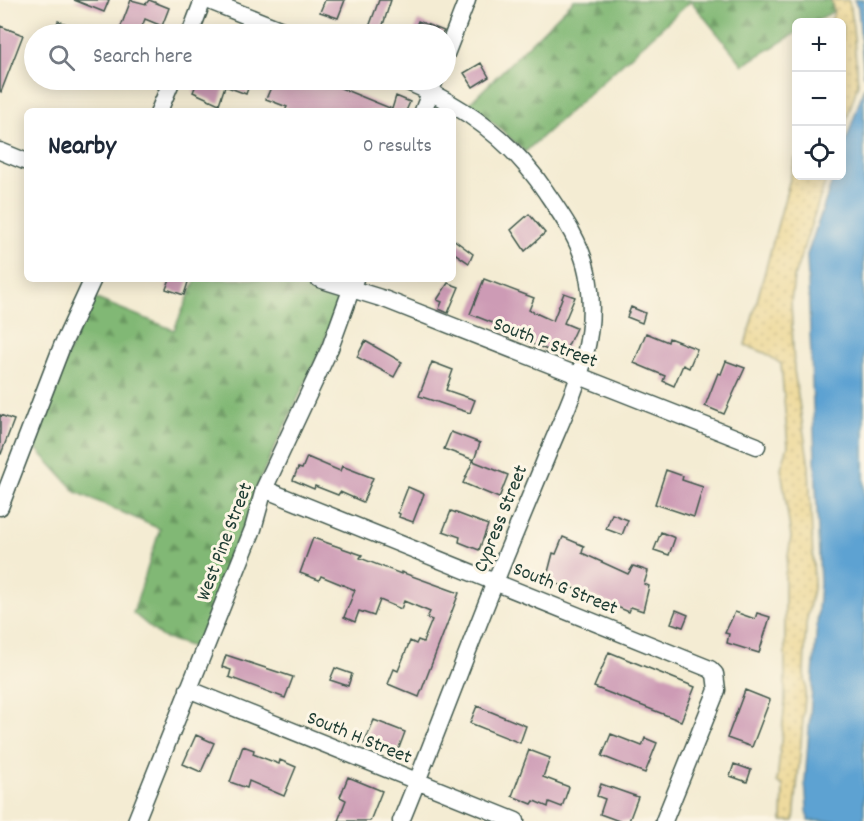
<!DOCTYPE html>
<html lang="en">
<head>
<meta charset="utf-8">
<style>
	body { margin:0; font-family:Dekko,sans-serif; background:#f2f2f3; color:#1f2937 }
	.controls { position:absolute; right:18px; top:18px; display:grid; overflow:hidden; border-radius:9px; box-shadow:0 3px 15px #0003 }
	.controls button { width:54px; height:54px; display:grid; place-items:center; padding:0; border:0; border-bottom:2px solid #e0e1e3; background:#fff; color:#1f2937; font:30px sans-serif }
	.list { margin:0; padding:0; list-style:none }
	h2 { display:flex; justify-content:space-between; align-items:center; height:78px; margin:0; padding:0 24px; font-size:26px }
	h2 small { font-size:20px; font-weight:400; color:#747a83 }
	.icon { flex:none; width:33px; height:33px; fill:none; stroke:currentColor; stroke-width:2; stroke-linecap:round; stroke-linejoin:round }
	.map { position:relative; flex:none; width:864px; height:821px; overflow:hidden }
	.search { position:absolute; background:#fff; box-shadow:0 3px 15px #0003; left:24px; top:24px; width:432px; height:66px; display:flex; align-items:center; gap:15px; box-sizing:border-box; padding:0 21px; border-radius:33px; color:#747a83; font-size:22px }
	.panel { position:absolute; background:#fff; box-shadow:0 3px 15px #0003; left:24px; top:108px; width:432px; height:174px; border-radius:9px }
	.map>svg:first-child { display:block }
</style>
</head>
<body>
<div class="map">
<svg width="864" height="821" viewBox="0 0 864 821">
	<defs>
		<pattern id="forest-firs" width="22" height="20" patternUnits="userSpaceOnUse" patternTransform="scale(1.5)"><rect width="22" height="20" fill="#81b874"/><path d="M5 1l3.5 6h-7zM16 11l3.5 6h-7z" fill="#699760"/></pattern>
		<pattern id="sand-dots" width="8" height="8" patternUnits="userSpaceOnUse" patternTransform="scale(1.5)"><rect width="8" height="8" fill="#eeda9e"/><path d="M2 2h.1M6 6h.1" fill="none" stroke="#ccbc89" stroke-width="1.8" stroke-linecap="round"/></pattern>
	</defs>
	<rect width="100%" height="100%" fill="#fcf5e5"/>
	<filter id="ink" filterUnits="userSpaceOnUse"><feTurbulence type="fractalNoise" baseFrequency=".0167" numOctaves="2"/><feDisplacementMap in="SourceGraphic" scale="12" xChannelSelector="R" yChannelSelector="G"/><feConvolveMatrix kernelMatrix="1 2 1 2 8 2 1 2 1" color-interpolation-filters="sRGB"/></filter>
	<filter id="wash" filterUnits="userSpaceOnUse"><feTurbulence type="fractalNoise" baseFrequency=".008" numOctaves="4" result="noise"/><feDisplacementMap in="SourceGraphic" scale="24" xChannelSelector="R" yChannelSelector="G"/><feGaussianBlur stdDeviation="1.35" result="paint"/><feColorMatrix in="noise" values="0 0 0 0 0 0 0 0 0 0 0 0 0 0 0 0 0 1.4 0 .05"/><feComposite in="paint" operator="in"/></filter>
	<g filter="url(#wash)">
		<rect width="100%" height="100%" fill="#f4ecd3"/>
		<path fill="url(#forest-firs)" stroke="#507a54" stroke-width="1.5" d="M574 0H831L834 11 815 22H796V33L743 65 691 1 525 152 496 125 468 105Z
			M196 279H301L341 294 323 345 254 492 246 526 196 648 162 637 133 613 160 529 76 492 33 445 70 349 94 298 174 330Z"/>
		<path fill="url(#sand-dots)" stroke="#868c69" stroke-width="1.5" d="M831 0H848L851 8 858 84 842 133V22H831L834 11Z
			M796 157V176H827L794 277 791 301 794 370 809 466 814 583 806 624 804 673 806 686 794 821H782L783 786 777 782 785 702V575L791 537 781 468 788 446 781 364 765 353 745 345Z"/>
		<path fill="#5da2d2" stroke="#3e7083" stroke-width="1.5" d="M854 0H864V76L858 7Z
			M864 87V821H808L805 782 820 584 807 255 834 176H842V154Z"/>
		<g id="blocks">
			<path fill="#cd9bb5" d="M74 0H109L104 12Z
				M131 0 146 4 149 0 169 8 162 26 145 19 139 34H118Z
				M325 0H345L338 18 320 12Z
				M379 0H391L381 31 369 27Z
				M58 21 70 25 67 34H53Z
				M418 21 444 31 442 34H413Z
				M0 26 23 35 1 92 0 91Z
				M481 63 489 77 473 87 464 73Z
				M198 80H251L246 94 225 86 219 104 193 92Z
				M274 80H321L392 109 396 96 410 102 406 111H285L287 107 266 99Z
				M529 214 545 233 525 251 511 230Z
				M453 239 473 254 469 263 453 252Z
				M170 279H189L184 295 166 289Z
				M484 279 534 298 529 310 553 321 564 293 575 297 564 323 576 328 563 356 497 330 498 325 470 314Z
				M448 283 459 287 448 313 439 309 442 302 437 300Z
				M631 307 645 313 642 323 627 317Z
				M646 333 668 342 669 338 697 349 689 368 683 365 674 386 663 381 665 376 634 363Z
				M365 341 402 362 394 377 357 357Z
				M726 361 745 368 724 414 705 406 718 373 721 374Z
				M432 362 453 370 446 390 475 400 470 413 419 396Z
				M0 415 14 420 1 454H0Z
				M451 432 480 443 474 460 444 449Z
				M307 457 340 471 342 466 373 478 363 502 340 492 338 495 315 486 314 489 293 480 298 468 302 469Z
				M473 461 508 475 499 498 463 483Z
				M666 470 683 476 682 480 703 487 694 517 655 504Z
				M408 487 424 494 413 522 399 517 400 514 398 513Z
				M451 511 488 525 479 550 459 542 460 537 443 531Z
				M612 514 628 520 622 535 606 529Z
				M661 532 675 538 669 555 654 550Z
				M563 537 584 546 582 553 628 574 633 566 648 571 644 584 649 586 643 611 631 607 629 612 563 584 562 586 546 580 553 553 556 554Z
				M313 538 362 555 360 558 401 574V572L459 593 419 697 388 684 394 669 398 671 410 641 416 644 418 640 423 642 432 620 427 618 430 612 404 601 401 609 380 600 374 616 359 611 355 622 344 617 355 590 321 576 319 580 300 573Z
				M676 610 688 615 683 627 671 623Z
				M735 612 755 619 757 613 770 617 759 653 727 643 729 634 725 633Z
				M609 652 695 687 681 721 594 687Z
				M226 655 293 677 285 698 229 677 231 670 222 667Z
				M335 668 352 674 348 686 330 680Z
				M745 690 770 700 752 747 727 738Z
				M477 706 526 726 520 743 470 723Z
				M374 720 405 732 396 756 364 744Z
				M611 734 642 746 645 738 657 743 645 773 602 756Z
				M196 735 214 743 201 772 183 764Z
				M243 746 254 750 253 754 279 764 280 760 296 767 284 796 249 781 247 788 230 782Z
				M529 750 550 758 543 777 569 787 562 807 549 802 548 807 534 801 532 804 512 796Z
				M734 764 751 770 747 782 730 776Z
				M348 777 382 791 370 821H338L346 800 340 797Z
				M601 784 638 797 629 821H619L600 814 605 799 597 796Z"/>
		</g>
	</g>
	<g filter="url(#ink)">
		<use href="#blocks" fill-opacity="0" stroke="#3f574c" stroke-width="1.5"/>
		<g fill="none" stroke-linecap="round" stroke-linejoin="round">
			<g stroke="#3f574c" stroke-width="19">
				<path id="minor" d="M207 0 292 34
					M190 34 203 0
					M446 54 467 0
					M159 111 172 80
					M423 111 435 80
					M0 151 27 162
					M319 279 384 299 757 446
					M264 489 710 669 715 674 717 690 664 821
					M0 507 62 346 93 279
					M188 689 516 821
					M136 821 253 529 264 489 330 348 355 279
					M401 821C437 733 470 643 506 555 521 519 536 483 551 446 575 389 601 336 587 272 581 242 563 217 546 192 511 139 462 104 403 80"/>
			</g>
			<use href="#minor" stroke="#fff" stroke-width="16"/>
		</g>
	</g>
	<g text-anchor="middle" stroke-width="6" stroke-linejoin="round" paint-order="stroke">
		<g font-size="20" fill="#1f3d34" stroke="#fcf5e5">
			<text transform="translate(546 341) rotate(21)" y="7">South F Street</text>
			<text transform="translate(499 518) rotate(-68)" y="7">Cypress Street</text>
			<text transform="translate(223 541) rotate(-69)" y="7">West Pine Street</text>
			<text transform="translate(566 587) rotate(22)" y="7">South G Street</text>
			<text transform="translate(360 736) rotate(22)" y="7">South H Street</text>
		</g>
	</g>
</svg>
<div class="controls">
<button>+</button>
<button>−</button>
<button><svg class="icon" aria-label="locate" viewBox="0 0 24 24"><circle cx="12" cy="12" r="6"/><path d="M12 2v4M12 18v4M2 12h4M18 12h4"/></svg></button>
</div>
<div class="search"><svg class="icon" aria-label="search" viewBox="0 0 24 24"><circle cx="10" cy="10" r="6"/><path d="M15 15l6 6"/></svg>Search here</div>
<section class="panel">
<h2>Nearby<small>0 results</small></h2>
<ul class="list">
</ul>
</section>
</div>
</body>
</html>
